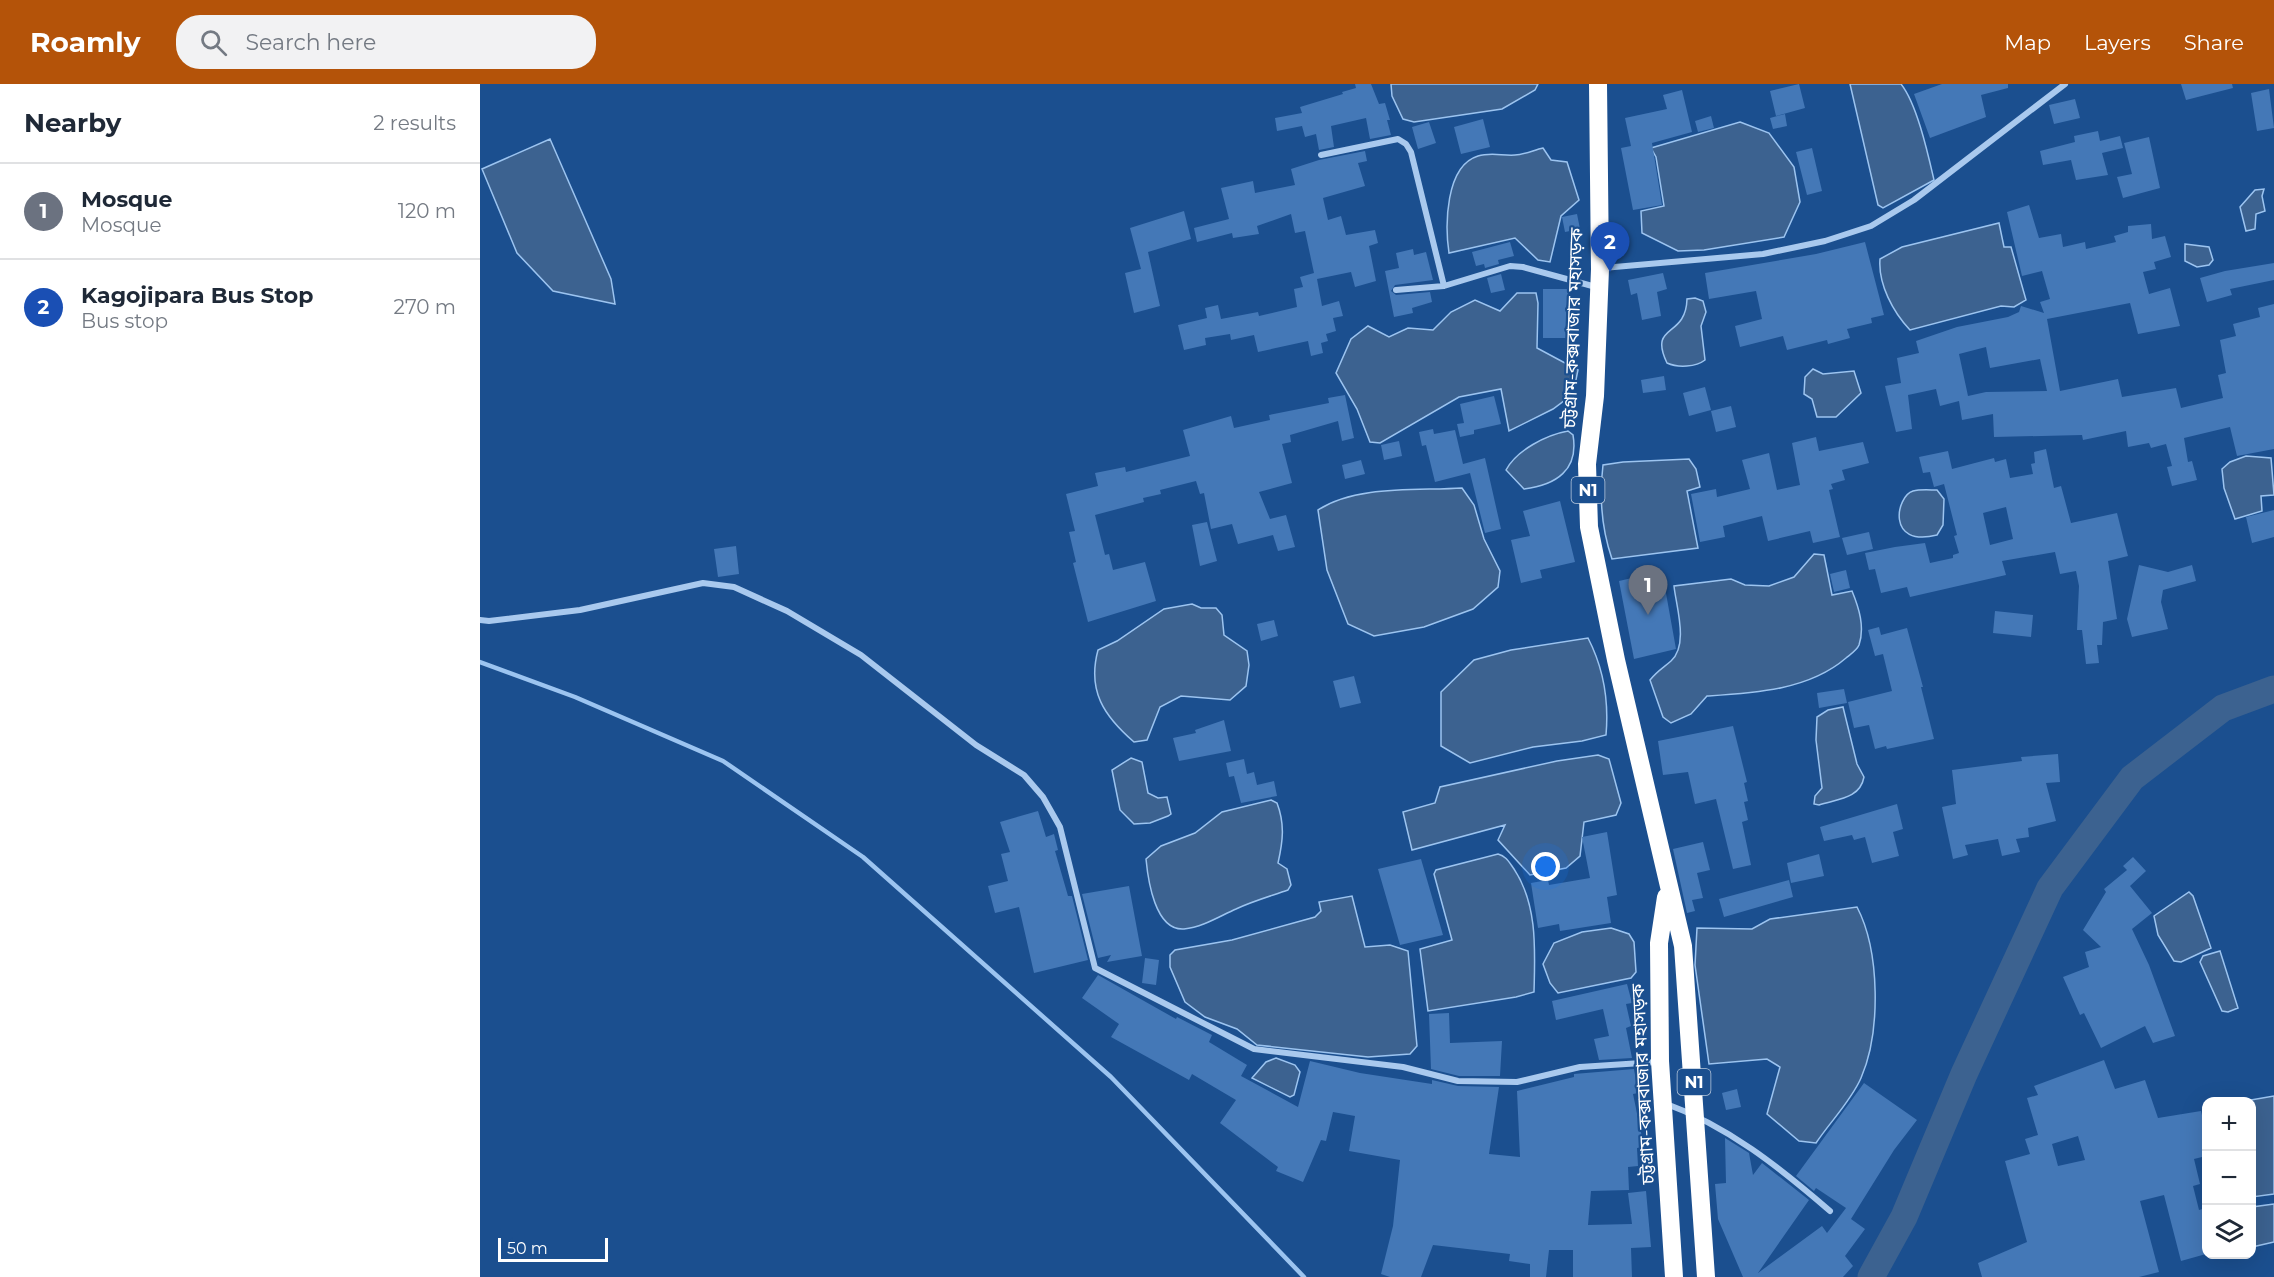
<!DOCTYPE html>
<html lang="en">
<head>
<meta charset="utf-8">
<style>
	body { margin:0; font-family:Montserrat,"Noto Sans Bengali",sans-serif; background:#f2f2f3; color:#1f2937 }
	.controls { position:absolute; right:18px; bottom:18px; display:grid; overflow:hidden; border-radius:12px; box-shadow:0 6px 24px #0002 }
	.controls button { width:54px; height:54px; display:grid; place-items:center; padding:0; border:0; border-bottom:2px solid #e0e1e3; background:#fff; color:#1f2937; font:30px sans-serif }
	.scale { position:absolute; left:18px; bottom:15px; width:110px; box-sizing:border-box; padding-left:6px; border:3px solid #fff; border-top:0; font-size:16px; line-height:21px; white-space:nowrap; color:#fff; -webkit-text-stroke:4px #1b4f8f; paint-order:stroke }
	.you { position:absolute; left:1066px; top:783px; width:21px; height:21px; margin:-15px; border:4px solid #fff; border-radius:50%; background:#1a73e8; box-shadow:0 0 0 9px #1a73e833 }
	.badge { display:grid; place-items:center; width:39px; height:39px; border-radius:50%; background:#b45309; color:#fff; font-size:20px; font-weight:700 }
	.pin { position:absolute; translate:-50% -50px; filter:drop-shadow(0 2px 3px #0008) }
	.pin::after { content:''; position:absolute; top:32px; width:21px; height:18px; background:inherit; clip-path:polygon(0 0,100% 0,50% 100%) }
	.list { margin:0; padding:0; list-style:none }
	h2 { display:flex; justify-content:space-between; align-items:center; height:78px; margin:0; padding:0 24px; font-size:26px }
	h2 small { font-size:20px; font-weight:400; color:#747a83 }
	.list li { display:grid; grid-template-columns:39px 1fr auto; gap:18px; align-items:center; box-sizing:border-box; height:96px; padding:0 24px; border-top:2px solid #e0e1e3 }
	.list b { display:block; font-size:22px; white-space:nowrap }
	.list p { margin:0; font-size:20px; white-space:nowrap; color:#747a83 }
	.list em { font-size:20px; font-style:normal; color:#747a83 }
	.icon { flex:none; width:33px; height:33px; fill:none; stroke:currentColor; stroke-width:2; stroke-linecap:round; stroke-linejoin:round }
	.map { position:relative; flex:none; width:1794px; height:1193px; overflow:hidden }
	header { display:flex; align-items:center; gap:36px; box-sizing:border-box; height:84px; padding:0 30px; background:#b45309; color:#fff }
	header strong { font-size:28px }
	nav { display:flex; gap:33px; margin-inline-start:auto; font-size:21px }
	.search { width:420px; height:54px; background:#f2f2f3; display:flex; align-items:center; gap:15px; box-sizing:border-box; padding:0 21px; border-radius:24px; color:#747a83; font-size:22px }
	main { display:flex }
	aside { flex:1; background:#fff }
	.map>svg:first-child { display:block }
</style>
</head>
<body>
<header>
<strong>Roamly</strong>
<div class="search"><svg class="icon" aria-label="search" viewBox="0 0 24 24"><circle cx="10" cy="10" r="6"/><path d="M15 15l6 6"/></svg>Search here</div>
<nav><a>Map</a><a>Layers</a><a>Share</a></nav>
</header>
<main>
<aside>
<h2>Nearby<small>2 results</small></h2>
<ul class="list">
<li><span class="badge" style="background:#6b7280">1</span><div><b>Mosque</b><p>Mosque</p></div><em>120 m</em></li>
<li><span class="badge" style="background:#1a4fb4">2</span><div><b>Kagojipara Bus Stop</b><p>Bus stop</p></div><em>270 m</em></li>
</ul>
</aside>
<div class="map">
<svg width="1794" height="1193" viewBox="0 0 1794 1193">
	<rect width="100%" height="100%" fill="#1b4f8f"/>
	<path fill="#3c6290" stroke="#9cc4f0" stroke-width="1.5" d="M911 0H1058L1055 6 1022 25 934 38 923 35 912 12Z
		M1370 0H1421C1437 20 1448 70 1454 96L1403 124 1398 121Z
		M1260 38 1289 49 1314 83 1320 118 1304 153 1224 166 1198 167 1162 149 1161 127 1184 122 1176 73 1171 64Z
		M70 55 131 195 135 220 73 207 37 169 2 85Z
		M1063 64 1071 76 1087 78 1099 116 1081 132 1070 178 1058 176 1035 154 969 169C965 142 965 82 998 72 1011 68 1023 72 1035 71 1044 71 1054 66 1063 64Z
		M1784 105 1782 112 1785 127 1776 130 1775 145 1766 147 1760 123 1775 106Z
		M1519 139 1524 163H1531L1546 216 1534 223 1521 222 1430 246C1413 228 1398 200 1400 175L1422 163Z
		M1705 160 1729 163 1733 176 1729 181 1717 183 1705 177Z
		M1037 209H1056L1058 219 1057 264 1098 286 1093 310 1073 325 1029 347 1021 305 979 313 900 359 890 358 877 325 856 289 871 255 888 242 909 253 928 244 953 246 971 228 995 216 1020 227Z
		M1215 214 1223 217 1226 228 1221 242 1225 276C1216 283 1198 284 1187 279 1168 239 1206 255 1207 215Z
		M1333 285 1343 290 1374 287 1381 309 1356 333H1337L1332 315 1324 310 1325 293Z
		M1088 347 1093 351C1099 386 1076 401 1044 405L1026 386C1037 366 1066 351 1088 347Z
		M1766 372 1791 374 1794 411 1781 412 1782 427 1755 435 1744 404 1742 385 1750 378Z
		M1209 375 1216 385 1220 403 1207 407 1218 464 1132 475C1121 443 1119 414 1123 381L1143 378Z
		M982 404 994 421 1004 455 1020 487 1018 503 993 525 944 543 894 552 868 540 847 486 838 426C877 401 937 407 982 404Z
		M1457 406 1464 415 1463 441 1457 451C1406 464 1416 412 1433 407 1440 405 1450 406 1457 406Z
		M1334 470 1344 471 1352 511 1372 507C1379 524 1385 543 1379 561 1377 566 1371 570 1366 574 1329 606 1275 609 1227 612L1211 630 1191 639 1183 633 1170 596C1177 587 1183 584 1191 577 1209 561 1196 522 1194 502L1251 495 1265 501 1289 502 1314 493Z
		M712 520 721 524H736L742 531 744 551 767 567 769 581 766 602 750 616 701 612 680 623 667 656 654 658C624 632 607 607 618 566L637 557 684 525Z
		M1108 554C1124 585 1129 617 1126 651L1102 657 1053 663 990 679 961 662V608L994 576 1031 566Z
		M1363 623 1377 680 1384 693C1380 715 1357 715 1339 721L1334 720 1335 712 1342 704 1336 656 1337 633 1348 626Z
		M1118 671 1129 675 1141 719 1136 731 1104 738 1100 772 1086 784 1050 791 1018 756 1025 741 932 766 923 728 955 719 960 703 1077 677Z
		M651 674 662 678 668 709 678 714 687 713 691 730 688 732 670 739 654 740 640 726 632 686Z
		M791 716 797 719C805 740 803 757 798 779L807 785 811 801 808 806C791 812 773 817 756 825 740 832 723 843 704 845 675 847 668 796 666 775L681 762 715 749 742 728Z
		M1018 770C1026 772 1029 778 1034 785 1058 821 1055 867 1054 908L1036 913 948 927 940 865 972 856 954 790 956 786Z
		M1709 808 1713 812 1731 864 1701 878 1694 877 1678 851 1674 832Z
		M872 812 885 863 910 861 928 867 937 962 930 970 888 973 777 961 757 945 725 933 705 918 690 883V871L695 866 752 856 835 833 841 827 839 818Z
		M1377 823C1400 867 1401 948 1381 994 1371 1017 1350 1038 1336 1059L1319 1057 1287 1030 1300 983 1287 975 1229 980 1215 881 1217 844 1272 845 1290 835Z
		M1131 844 1149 850 1154 858 1156 888 1151 894 1078 909 1070 899 1063 880 1074 859 1102 848Z
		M1740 867 1758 924 1748 928 1742 927 1720 878 1723 872Z
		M796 974 815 981 820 988 814 1011 810 1013 772 994 786 978Z
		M1794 1012V1110L1772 1113V1018L1765 1017Z
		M1794 1120V1158L1772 1163V1123Z"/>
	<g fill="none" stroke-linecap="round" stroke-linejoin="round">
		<path stroke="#9cc4f0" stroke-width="4.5" d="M0 578 95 613 243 677 383 773 631 993 824 1193"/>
		<path stroke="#3c6290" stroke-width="27" d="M1391 1193 1424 1133 1484 990 1570 804 1652 694 1743 624 1794 605"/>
	</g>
	<path fill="#4478b7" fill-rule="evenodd" d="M875 0H891L899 20 905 19 910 36H907L911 51 890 55 886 34 851 42 854 63 839 66 836 50 825 53 822 42 797 47 795 34 822 29 820 23 863 10 862 8 876 4Z
		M1319 0 1325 24 1296 32 1290 7Z
		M1462 0H1528V4L1501 11 1506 33 1450 54 1434 10Z
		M1701 0H1752L1753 4 1706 16Z
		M1789 5 1794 44 1777 47 1771 9Z
		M1202 6 1212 48 1172 59 1182 121 1153 126 1141 64 1151 62 1145 34 1187 25 1183 11Z
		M1595 15 1600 34 1574 40 1569 21Z
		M1305 30 1307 42 1293 45 1290 34Z
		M1231 32 1234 44 1218 48 1215 37Z
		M1003 35 1010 63 981 70 974 43Z
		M949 38 956 59 938 65 932 43Z
		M1618 47 1620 57 1640 52 1643 64 1622 69 1628 91 1596 96 1591 76 1563 81 1560 67 1595 58 1594 52Z
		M1669 53 1680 104 1643 114 1637 93 1652 90 1644 59Z
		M1332 64 1342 107 1327 111 1316 68Z
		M885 67 887 77 878 79 885 102 843 114 848 136 861 132 866 151 895 146 898 159 889 162 896 197 875 203 871 188 837 195 842 222 859 217 863 232 853 234 856 247 846 250 848 257 841 259 843 269 831 272 828 257 778 268 774 251 751 256 750 250 725 254 726 261 704 266 698 241 727 234 725 224 738 221 741 235 778 228 779 232 817 223 814 205 823 203 820 193 834 189 825 147 815 149 811 130 777 142 779 150 753 154 752 149 717 158 714 144 749 135 741 104 773 97 775 109 815 101 811 85 839 76Z
		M1549 121 1559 154 1581 150 1583 163 1605 158 1606 165 1636 158 1634 152 1648 148V142L1671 140 1672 155 1685 152 1691 173 1674 178 1676 185 1663 188 1669 210 1690 204 1700 242 1658 250 1650 219 1567 235 1580 307 1638 295 1642 313 1696 304 1701 324 1743 314 1738 291 1746 289 1740 256 1756 252 1753 240 1780 233 1778 224 1794 220V365L1757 372 1750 343 1704 354 1708 378 1712 377 1717 396 1692 402 1687 383 1692 382 1686 360 1671 364 1669 359 1648 363 1646 347 1603 356 1602 351 1514 353 1513 330 1482 336 1479 317 1460 322 1456 305 1428 311 1432 345 1416 348 1405 302 1421 299 1417 274 1439 269 1436 257 1477 243 1528 233 1539 228 1541 222 1564 229 1560 218 1570 215 1562 187 1542 192 1527 128ZM1506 263 1510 284 1560 275 1567 307 1506 308 1488 312 1479 270Z
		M704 127 711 155 668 168 680 222 654 229 645 189 661 185 650 144Z
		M1097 130 1100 145 1085 148 1082 133Z
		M1030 158 1034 172 1018 176 1019 180 1005 184 1004 180 996 182 992 168Z
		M1385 158 1404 231 1391 234 1392 239 1367 245 1370 254 1348 260 1347 256 1307 266 1303 252 1260 263 1255 242 1282 235 1276 207 1229 215 1225 189 1336 170Z
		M933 165 934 171 946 168 953 196 915 201 911 207 916 211 950 208 952 218 932 224 933 229 914 233 905 187 919 184 916 169Z
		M1794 179V196L1750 205 1752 211 1727 218 1720 194 1745 187Z
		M1183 189 1187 205 1177 208 1181 232 1162 236 1157 209 1151 211 1148 196Z
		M1021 190 1025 206 1011 209 1007 194Z
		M1063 205H1088L1089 254H1063Z
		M1184 292 1186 306 1163 309 1161 296Z
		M1225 303 1231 326 1209 332 1203 309Z
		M865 311 874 354 862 357 858 337 810 351 811 358 802 360 812 399 779 408 790 435 806 431 815 463 798 467 793 451 758 460 752 440 731 445 724 409 720 410 716 397 680 406 681 410 663 414 664 418 615 431 625 471 629 470 633 486 665 478 676 517 608 538 593 479 596 478 589 448 595 447 586 410 618 402 615 389 645 383 646 388 710 372 703 346 751 332 754 344 790 336 789 331 849 319 848 314Z
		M1014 312 1021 340 994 346V350L980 353 977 340 984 339 980 320Z
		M1251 322 1256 343 1236 348 1231 327Z
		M953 345 954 350 975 346 983 380 1005 374 1021 445 1005 449 990 389 955 398 946 361 942 362 939 348Z
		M1336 353 1339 367 1383 358 1389 379 1362 386 1365 396 1351 400 1353 405 1349 406 1360 453 1333 459 1330 447 1288 457 1282 432 1243 442 1245 453 1220 458 1211 410 1236 405 1237 413 1270 405 1262 376 1289 369 1297 406 1320 401 1312 359Z
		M919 357 922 372 904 376 901 361Z
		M1566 365 1574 404 1581 402 1591 439 1637 429 1644 457 1648 472 1628 477 1637 535 1623 538 1622 561H1617L1619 579 1606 580 1602 546H1597L1599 502 1596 487 1580 490 1575 468 1522 477 1526 491 1430 513 1427 503 1401 509 1395 485 1389 486 1385 469 1415 463 1445 459 1450 479 1473 474V471L1479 469 1474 452 1477 451 1464 400 1454 403 1450 388 1443 389 1439 373 1468 367 1472 385 1514 374 1515 378 1526 375 1530 394 1553 390 1551 380 1555 379 1554 368ZM1526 423 1533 455 1510 461 1503 429Z
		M881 376 885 390 865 395 862 381Z
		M1080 417 1095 478 1060 486 1062 494 1041 499 1031 456 1050 452 1043 427Z
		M1794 426V453L1772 459 1766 433Z
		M727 438 737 477 720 482 712 441Z
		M1389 448 1393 465 1367 471 1362 454Z
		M256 462 259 490 238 493 234 465Z
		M1659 481 1688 488 1712 481 1716 497 1683 506 1681 518 1688 545 1652 553 1647 535Z
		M1366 486 1370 504 1354 508 1350 490Z
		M1182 487 1196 565 1154 575 1139 497Z
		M1515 527 1553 531 1551 553 1513 549Z
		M794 536 798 552 781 557 777 540Z
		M1399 543 1401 551 1427 544 1443 603H1441L1454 655 1407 665 1406 662 1395 665 1389 641 1374 644 1368 618 1412 607 1403 570 1395 572 1388 546Z
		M874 592 881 619 860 624 853 597Z
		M1364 605 1367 619 1339 624 1337 609Z
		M744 636 751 667 699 677 693 654 716 649 715 646Z
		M1253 642 1267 698 1264 699 1268 717 1264 718 1268 736 1262 738 1271 781 1253 785 1236 715 1215 720 1208 688 1183 691 1178 657Z
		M1578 670 1580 698 1566 699 1576 737 1548 744 1549 753 1536 755 1540 768 1522 772 1518 755 1485 761 1488 771 1473 775 1462 723 1476 720 1472 686 1542 677 1541 673Z
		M764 675 767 690 774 688 777 701 794 697 797 712 761 719 754 692 749 693 746 679Z
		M1417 720 1423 745 1413 748 1419 772 1392 779 1385 753 1374 756 1372 751 1344 757 1340 743Z
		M558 727 566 753 574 750 578 766 575 767 588 812H592L608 876 554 889 539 823 515 829 508 802 528 797 521 770 530 768 520 738Z
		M1127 748 1137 811 1127 813 1131 839 1080 847 1079 840 1058 844 1051 799 1068 796 1069 801 1110 794 1102 753Z
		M1223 758 1230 786 1217 789 1223 814 1212 816 1215 827 1207 829 1193 765Z
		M1339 770 1344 792 1311 799 1307 779Z
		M1653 773 1666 787 1650 802 1672 829 1652 845 1669 881 1695 952 1673 959 1665 942 1621 964 1604 929 1600 931 1583 893 1609 883 1605 868 1621 863 1603 846 1626 808 1624 805 1647 786 1643 782Z
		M941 775 963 851 920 861 898 785Z
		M1309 796 1313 813 1244 833 1239 815Z
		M649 802 662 872 627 878 631 871 618 874 602 810Z
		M665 874 679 876 676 901 662 899Z
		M618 891 696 935 697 933 732 951 729 958 767 981 761 992 818 1023 830 977 880 989 952 1000V996L978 1002 1019 1003 1009 1070 1040 1073 1037 1007 1094 993V990L1154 985 1158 1009 1153 1010 1164 1063 1157 1064 1158 1082 1148 1083 1149 1106 1111 1107 1108 1141 1152 1140 1148 1109 1166 1107 1171 1163 1151 1164 1152 1193H1093V1166H1069L1066 1193H1050V1180L1029 1177 1030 1170 953 1161 941 1193H910L901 1190 913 1142 920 1076 869 1067 875 1032 853 1028 846 1057 841 1056 823 1098 796 1087 798 1083 740 1039 756 1016 712 990 709 996 631 953 639 940 602 914Z
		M1147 900 1152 919 1146 920 1151 942 1146 944 1152 974 1119 976 1114 955 1129 952 1123 925 1076 936 1072 917Z
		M969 929 970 959 1022 957 1020 992H979L951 985 949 930Z
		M1624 976 1635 1005 1665 996 1678 1034 1721 1027 1726 1048V1072L1714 1075 1720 1100 1713 1102 1719 1126 1726 1124V1170L1701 1177 1684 1111 1660 1117 1679 1188 1659 1193H1502L1498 1179 1547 1158 1525 1077 1550 1070 1545 1055 1558 1051 1547 1014 1558 1011 1554 1002ZM1598 1052 1605 1076 1578 1082 1572 1060Z
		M1384 999 1437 1036 1414 1066 1371 1135 1385 1145 1365 1172 1373 1182 1363 1193H1263L1238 1135 1235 1100 1246 1099 1245 1054 1269 1069 1273 1091 1282 1079 1329 1116 1278 1189 1342 1142 1347 1149 1366 1124 1336 1104 1334 1107 1316 1092Z
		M1257 1005 1261 1023 1246 1026 1242 1009Z"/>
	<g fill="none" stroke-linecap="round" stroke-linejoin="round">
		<path stroke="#a9c9ee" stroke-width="6" d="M841 71 918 55 926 60 931 68 964 202
			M1123 184 1283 170 1345 157 1391 142 1434 116 1585 0
			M916 206 964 202 1030 182 1043 183 1116 203
			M0 536 9 537 100 526 223 499 254 503 307 527 381 571 496 661 544 691 563 713 580 743 615 884 774 965 923 983 978 997 1037 998 1100 983 1177 978
			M1184 1019C1248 1042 1299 1083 1350 1127"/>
		<path stroke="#fff" stroke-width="18" d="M1118 0 1120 185 1115 312 1107 380 1109 443 1136 576 1203 862 1226 1193
			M1186 813 1179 859 1180 977 1194 1193"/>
	</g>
	<g text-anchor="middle" stroke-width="4.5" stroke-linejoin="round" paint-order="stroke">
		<g fill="#1b4f8f" stroke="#bbcadd" stroke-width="1.5">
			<rect x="1091.5" y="393" width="33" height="26" rx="4.5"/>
			<rect x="1197.5" y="985" width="33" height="26" rx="4.5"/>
		</g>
		<g font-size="16" font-weight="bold" fill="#fff">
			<text x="1108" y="412">N1</text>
			<text x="1214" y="1004">N1</text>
		</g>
		<g font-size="18" fill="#fff" stroke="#1b4f8f">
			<text transform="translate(1093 244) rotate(-88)" y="6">চট্টগ্রাম-কক্সবাজার মহাসড়ক</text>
			<text transform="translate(1163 1000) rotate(-93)" y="6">চট্টগ্রাম-কক্সবাজার মহাসড়ক</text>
		</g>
	</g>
</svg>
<div class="controls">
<button>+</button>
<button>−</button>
<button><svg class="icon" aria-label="layers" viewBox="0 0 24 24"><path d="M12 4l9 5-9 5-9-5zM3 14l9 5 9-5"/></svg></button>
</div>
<div class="scale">50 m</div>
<div class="you"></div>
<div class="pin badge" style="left:1168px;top:531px;background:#6b7280">1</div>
<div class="pin badge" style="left:1130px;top:188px;background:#1a4fb4">2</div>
</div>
</main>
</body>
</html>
